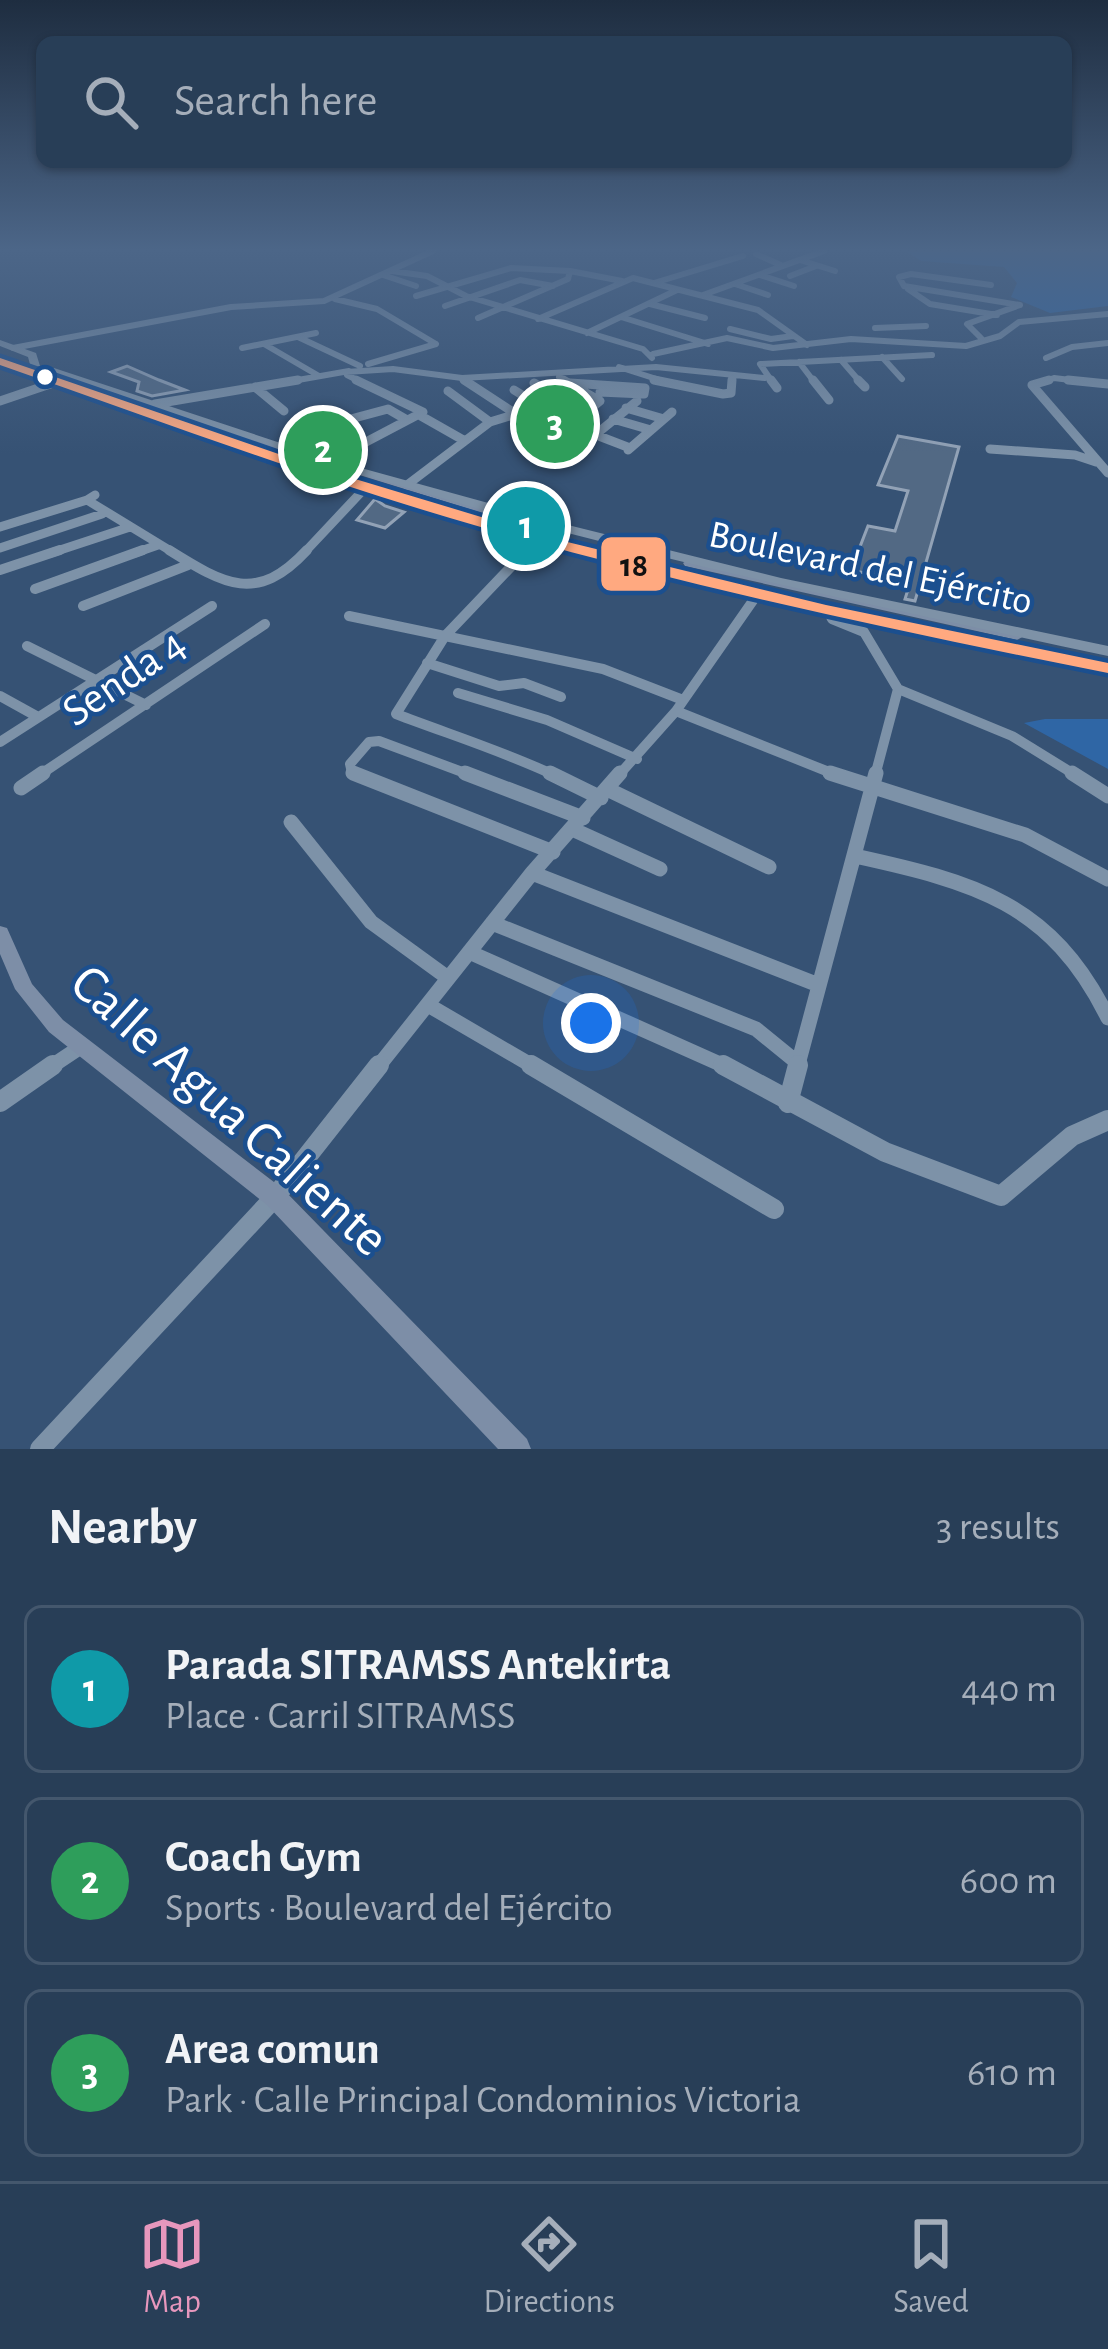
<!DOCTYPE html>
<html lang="en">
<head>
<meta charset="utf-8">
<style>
	body { margin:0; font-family:"Alegreya Sans",sans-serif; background:#344961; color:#f1f3f6 }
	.you { position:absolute; left:591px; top:1023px; width:42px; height:42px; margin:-30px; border:9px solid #fff; border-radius:50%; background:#1a73e8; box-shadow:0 0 0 18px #1a73e833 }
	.badge { display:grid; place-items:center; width:78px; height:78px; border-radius:50%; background:#e797bd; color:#fff; font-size:39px; font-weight:700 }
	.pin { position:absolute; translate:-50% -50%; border:6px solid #fff; box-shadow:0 3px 12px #0006 }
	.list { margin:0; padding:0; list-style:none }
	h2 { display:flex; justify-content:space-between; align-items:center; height:156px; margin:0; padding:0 48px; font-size:51px }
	h2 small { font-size:39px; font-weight:400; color:#a5aeba }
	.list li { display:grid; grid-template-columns:78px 1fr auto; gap:36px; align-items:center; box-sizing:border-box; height:168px; margin:0 24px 24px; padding:0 24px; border:3px solid #44576d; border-radius:18px }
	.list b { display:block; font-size:45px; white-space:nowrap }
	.list p { margin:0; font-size:39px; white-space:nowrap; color:#a5aeba }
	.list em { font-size:39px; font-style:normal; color:#a5aeba }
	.icon { flex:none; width:66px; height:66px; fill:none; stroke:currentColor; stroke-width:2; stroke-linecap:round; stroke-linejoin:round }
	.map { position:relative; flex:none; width:1108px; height:1449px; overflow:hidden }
	.search { position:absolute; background:#283e57; box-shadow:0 3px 9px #0004; left:36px; right:36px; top:36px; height:132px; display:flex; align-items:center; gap:30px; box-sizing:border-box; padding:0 42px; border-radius:18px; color:#a5aeba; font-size:45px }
	.sheet { height:732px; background:#283e57 }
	nav { display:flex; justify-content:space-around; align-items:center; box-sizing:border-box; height:168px; border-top:3px solid #44576d; background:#283e57; font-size:33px; color:#a5aeba }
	nav a { display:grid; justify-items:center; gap:6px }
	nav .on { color:#e797bd }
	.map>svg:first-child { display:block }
</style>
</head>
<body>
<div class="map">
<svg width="1108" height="1449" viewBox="0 0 1108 1449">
	<rect width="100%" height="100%" fill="#365274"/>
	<path fill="#2f66a5" d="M906 251H1108V306L1050 313 1011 297 1017 283 1004 267 921 261Z
		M1045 719H1108V769L1024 723Z"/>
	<path fill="#526984" stroke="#92a2b6" stroke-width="3" d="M127 366 159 380 185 390 152 396 137 391 139 382 111 372Z
		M898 436 959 447 915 601 905 599 910 583 851 570 868 526 895 531 908 491 878 485Z
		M375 499 385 506 404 512 385 528 357 520Z"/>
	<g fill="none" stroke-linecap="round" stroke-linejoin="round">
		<path stroke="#7d92a8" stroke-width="6" d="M756 254 783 266
			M800 260 835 271
			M392 271 427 276 466 296 643 349 652 358
			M570 271 622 281
			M383 275 416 286
			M760 275 794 286
			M790 276 816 266
			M654 283 743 256
			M735 284 768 295
			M904 286 1020 305
			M904 286 899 277 911 274 991 285
			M908 289 930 304 997 315
			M703 295 824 251
			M416 296 511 268 570 271 568 279 478 318
			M335 299 377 309 436 344
			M650 304 705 318
			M445 306 520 280 553 286
			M621 317 708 344
			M538 319 633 278 758 310 807 345
			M875 328 926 326
			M730 329 771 339 793 336
			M587 333 677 290
			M298 337 360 366
			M981 338 967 324 1020 305
			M264 344 319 376
			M13 348 231 307 324 301 433 251
			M242 348 316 333
			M653 354 727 338 773 348 851 339 966 346 1000 336 1019 322 1108 314
			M882 357 902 379
			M1046 358 1072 347 1108 343
			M841 360 861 383
			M799 362 815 383
			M368 364 436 344
			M619 367 669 383
			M346 372 393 369 462 378 656 367 765 378
			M347 375 363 383
			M559 377 569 383
			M463 379 468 383
			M54 383 67 378
			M281 383 349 371
			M732 383V377
			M773 383 760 364 932 355
			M1040 383 1054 378 1095 383"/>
		<path stroke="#7d92a8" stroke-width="9" d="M464 380 516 414
			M563 380 600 401 569 426
			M654 380 723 394 731 393 732 380
			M771 380 777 388
			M813 380 829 400
			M858 380 865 387
			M1049 380 1032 385 1108 473
			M1068 380 1108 384
			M534 383 585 413
			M570 383 645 388 644 394 600 392
			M255 387 284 411
			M514 390 548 411
			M448 391 490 422
			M0 401 62 380
			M155 404 298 380
			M626 408 664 419
			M421 416 465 441
			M518 416 539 413 630 448
			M613 419 651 430
			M347 420 388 409 407 420
			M595 435 637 401
			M990 449 1075 455 1096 462
			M628 450 672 412
			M328 462 423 412 356 380
			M407 485 490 422 516 414
			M95 495 87 500 174 553
			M0 527 87 500
			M0 548 102 514
			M51 553 130 527
			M135 553 158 545
			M304 553 365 488
			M524 553 540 537"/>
		<path stroke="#7d92a8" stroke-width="10" d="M169 550C225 585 257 604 307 550
			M527 550 445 636 396 714C451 735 503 751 556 776
			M0 570 60 550
			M35 589 143 550
			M83 606 188 565
			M827 608 832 619 864 632 898 689 875 776
			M349 616 603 669 683 700
			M27 646 146 705
			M427 663 499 686 524 683 561 697
			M898 689 1012 736 1077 776
			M458 693 547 720 637 759
			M0 696 38 717
			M676 711 839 776
			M0 742 212 606
			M38 776 265 624
			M361 776 352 773 350 764 369 742 379 741 473 776
			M618 776 676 711 759 592"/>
		<path stroke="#7d92a8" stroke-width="15" d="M353 773 553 852
			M465 773 583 818
			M550 773 601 798
			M830 773 1025 835 1108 879
			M1072 773 1108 796
			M21 788 43 773
			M609 790 769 867
			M291 822 371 922 448 978
			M572 829 660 869
			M855 856C973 882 1051 902 1108 1018
			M532 873 816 984
			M492 923 756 1029 799 1064
			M469 952 729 1068
			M428 1005 536 1068
			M49 1068 79 1048
			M377 1068 532 873 620 773
			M797 1068 876 773"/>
		<path stroke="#7d92a8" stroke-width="20" d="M531 1065 774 1209
			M723 1065 885 1152 1001 1196 1072 1136 1108 1120
			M0 1102 53 1065
			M788 1103 798 1065
			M40 1449 275 1197 379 1065"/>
		<path fill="#7d8ea7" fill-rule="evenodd" d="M189 418H197L492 511 486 514 482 513 189 422Z
			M510 522 601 547 603 550 597 554 506 528V524Z
			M689 559 1017 632 1024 636 1017 640 685 566 683 563Z
			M0 926 7 928 32 984 63 1020 283 1189 527 1439 531 1449H498L267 1205 49 1032 15 989 0 954Z"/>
		<path fill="#7e92a7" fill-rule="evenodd" d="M0 340 36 353 40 366 31 368 28 357 0 346Z
			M0 358 321 470 551 538 826 606 1108 663V673C887 629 666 582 450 518 298 473 149 417 0 364Z
			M54 368 332 460 564 524 781 578 1108 646V656C923 616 739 578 556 530 385 485 218 429 50 373L49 371Z"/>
		<g stroke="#1b4f8f" stroke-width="9">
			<path id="bus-1" d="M0 358 322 469 551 538 826 605 1108 663V673C887 629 666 582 450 518 298 473 149 417 0 365Z"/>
		</g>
		<use href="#bus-1" fill="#ffa980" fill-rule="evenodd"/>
	</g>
	<linearGradient id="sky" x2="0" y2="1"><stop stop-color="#1e2d40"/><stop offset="0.55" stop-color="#4c6688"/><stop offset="1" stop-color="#4c6688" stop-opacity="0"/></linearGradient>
	<rect width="1108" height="454" fill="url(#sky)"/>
	<circle fill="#fff" stroke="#1b4f8f" stroke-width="4.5" cx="45" cy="377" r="10"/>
	<g text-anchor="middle" stroke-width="9" stroke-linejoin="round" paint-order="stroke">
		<g font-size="39" fill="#fff" stroke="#1b4f8f">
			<text transform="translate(871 566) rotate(12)" y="14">Boulevard del Ejército</text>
		</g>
		<g font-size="45" fill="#fff" stroke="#1b4f8f">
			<text transform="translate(123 676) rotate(-34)" y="16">Senda 4</text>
		</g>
		<g font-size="54" fill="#fff" stroke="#1b4f8f">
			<text transform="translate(231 1109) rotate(42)" y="19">Calle Agua Caliente</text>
		</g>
	</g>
	<rect stroke="#1b4f8f" stroke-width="4.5" x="599" y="535" width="69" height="58" rx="12" fill="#ffa980"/>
	<g font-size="33" text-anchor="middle" font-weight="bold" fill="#111">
		<text x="634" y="576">18</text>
	</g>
</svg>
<div class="you"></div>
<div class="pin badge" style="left:526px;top:526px;background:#0f9aa8">1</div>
<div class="pin badge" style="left:323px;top:450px;background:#2e9e5b">2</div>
<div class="pin badge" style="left:555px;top:424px;background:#2e9e5b">3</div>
<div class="search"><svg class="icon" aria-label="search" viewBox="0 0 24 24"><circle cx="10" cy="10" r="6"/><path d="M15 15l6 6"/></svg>Search here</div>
</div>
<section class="sheet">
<h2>Nearby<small>3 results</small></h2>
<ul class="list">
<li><span class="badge" style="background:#0f9aa8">1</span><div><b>Parada SITRAMSS Antekirta</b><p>Place · Carril SITRAMSS</p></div><em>440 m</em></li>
<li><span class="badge" style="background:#2e9e5b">2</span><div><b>Coach Gym</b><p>Sports · Boulevard del Ejército</p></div><em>600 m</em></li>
<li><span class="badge" style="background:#2e9e5b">3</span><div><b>Area comun</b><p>Park · Calle Principal Condominios Victoria</p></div><em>610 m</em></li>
</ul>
</section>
<nav>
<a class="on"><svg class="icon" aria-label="map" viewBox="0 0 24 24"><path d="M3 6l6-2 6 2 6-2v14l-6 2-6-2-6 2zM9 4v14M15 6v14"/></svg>Map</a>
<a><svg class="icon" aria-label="directions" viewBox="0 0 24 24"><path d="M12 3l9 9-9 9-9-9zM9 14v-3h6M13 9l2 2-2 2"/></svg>Directions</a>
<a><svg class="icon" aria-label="saved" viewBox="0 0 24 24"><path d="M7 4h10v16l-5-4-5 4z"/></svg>Saved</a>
</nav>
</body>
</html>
